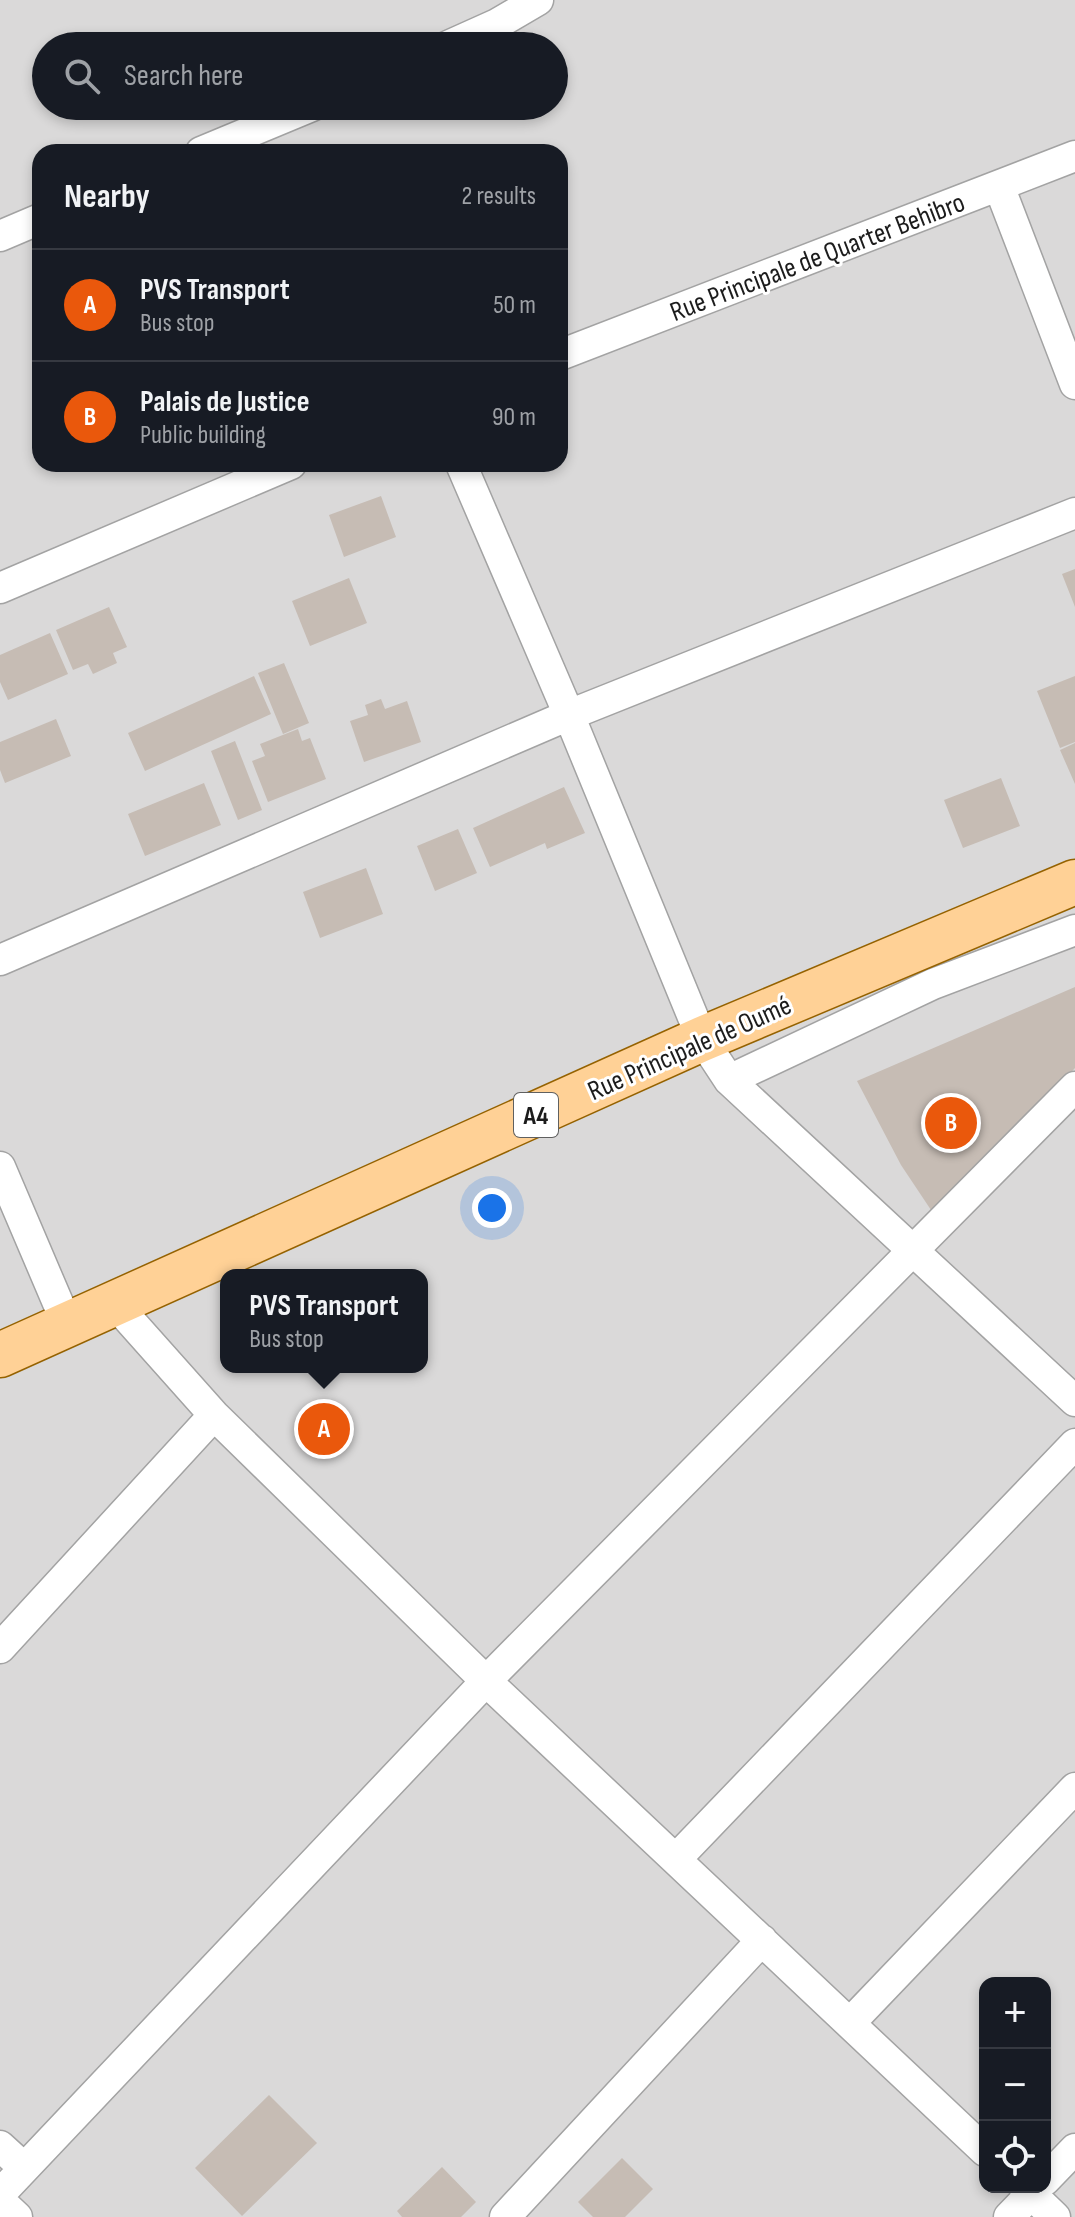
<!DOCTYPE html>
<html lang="en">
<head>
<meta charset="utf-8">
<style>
	body { margin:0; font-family:"Sofia Sans Condensed",sans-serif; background:#20242c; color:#f1f3f6 }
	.controls { position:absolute; right:24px; bottom:24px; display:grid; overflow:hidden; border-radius:16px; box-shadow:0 4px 12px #0003 }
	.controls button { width:72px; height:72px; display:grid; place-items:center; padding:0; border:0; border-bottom:2px solid #363941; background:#171b24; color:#f1f3f6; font:40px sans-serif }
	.you { position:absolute; left:492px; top:1208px; width:28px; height:28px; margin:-20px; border:6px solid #fff; border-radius:50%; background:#1a73e8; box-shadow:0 0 0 12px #1a73e833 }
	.badge { display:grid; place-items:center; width:52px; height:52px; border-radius:50%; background:#ea580c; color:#fff; font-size:26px; font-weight:700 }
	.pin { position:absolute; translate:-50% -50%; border:4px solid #fff; box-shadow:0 2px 8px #0006 }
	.popup { position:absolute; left:220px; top:1269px; width:208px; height:104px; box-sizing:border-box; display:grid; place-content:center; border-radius:16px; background:#171b24; filter:drop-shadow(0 2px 6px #0005); font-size:26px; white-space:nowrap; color:#9ea1a6 }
	.popup b { font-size:30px; color:#f1f3f6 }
	.popup::after { content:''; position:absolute; left:50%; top:100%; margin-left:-16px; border:16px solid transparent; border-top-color:#171b24 }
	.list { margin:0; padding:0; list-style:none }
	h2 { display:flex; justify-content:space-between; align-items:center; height:104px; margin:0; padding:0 32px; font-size:34px }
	h2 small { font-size:26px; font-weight:400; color:#9ea1a6 }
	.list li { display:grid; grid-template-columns:52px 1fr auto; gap:24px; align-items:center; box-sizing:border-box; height:112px; padding:0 32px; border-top:2px solid #363941 }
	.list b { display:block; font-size:30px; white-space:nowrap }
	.list p { margin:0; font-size:26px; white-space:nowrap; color:#9ea1a6 }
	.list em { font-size:26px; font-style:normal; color:#9ea1a6 }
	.icon { flex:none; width:44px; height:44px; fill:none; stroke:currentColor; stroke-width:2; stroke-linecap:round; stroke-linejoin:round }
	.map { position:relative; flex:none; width:1075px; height:2217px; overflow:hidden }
	.search { position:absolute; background:#171b24; box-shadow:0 4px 12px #0003; left:32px; top:32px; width:536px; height:88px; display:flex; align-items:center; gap:20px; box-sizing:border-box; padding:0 28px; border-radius:44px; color:#9ea1a6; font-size:30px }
	.panel { position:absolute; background:#171b24; box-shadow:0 4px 12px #0003; left:32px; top:144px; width:536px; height:328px; border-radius:24px }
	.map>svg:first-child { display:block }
</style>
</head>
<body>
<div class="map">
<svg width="1075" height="2217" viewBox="0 0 1075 2217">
	<rect width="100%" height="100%" fill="#eeeae1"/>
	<path fill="#dad9d9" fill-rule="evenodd" d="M0 0H1075V2217H0ZM46 46H554V106H46ZM40 152H560V464H40ZM226 1275H422V1367H226ZM985 1983H1045V2187H985Z"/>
	<path fill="#c6bcb4" d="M381 496 396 537 344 557 329 515Z
		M1075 569V607L1062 574Z
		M349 578 367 623 310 646 292 601Z
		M109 607 127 647 113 653 117 663 93 674 88 664 73 670 56 630Z
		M50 633 68 674 8 700 0 682V655Z
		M284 663 309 723 283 734 258 673Z
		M254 676 271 714 145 771 128 733Z
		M1075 676V742L1060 748 1037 691Z
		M381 699 385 709 407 701 421 742 364 762 350 721 368 715 365 705Z
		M56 719 71 756 5 783 0 770V742Z
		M298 729 302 741 310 738 326 779 268 802 252 761 265 756 260 744Z
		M235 741 262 810 238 820 211 751Z
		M1075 743V784L1060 750Z
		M1001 778 1020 826 963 848 944 800Z
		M204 783 221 825 145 856 128 814Z
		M564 787 585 833 547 849 545 843 490 867 473 828Z
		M458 829 477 873 435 891 417 846Z
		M366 868 383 914 320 938 303 892Z
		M1075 987V1068L935 1216 901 1165 857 1081Z
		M269 2095 317 2143 242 2216 195 2168Z
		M622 2158 653 2189 625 2217H593L578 2202Z
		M442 2167 476 2202 461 2217H402L397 2211Z"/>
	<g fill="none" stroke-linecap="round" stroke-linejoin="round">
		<g stroke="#a3a3a3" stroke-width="33">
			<path id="minor" d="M448 46 497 24 538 0
				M201 152 312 106
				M999 186 1075 384
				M0 236 40 219
				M560 355 1075 156
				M461 464 569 715 702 1039 729 1080 1075 1401
				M0 588 291 464
				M0 960 569 715 1075 513
				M729 1080 933 984 1075 930
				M0 1167 67 1324
				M116 1305 214 1415 486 1681 985 2151
				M0 1648 214 1415
				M676 1859 1075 1444
				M850 2023 1075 1788
				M0 2146 23 2167
				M1045 2180 1075 2149
				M1024 2187 1055 2217
				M0 2194 486 1681 1075 1087
				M0 2201 17 2217
				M505 2217 762 1940
				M1009 2217 1038 2187"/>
		</g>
		<g stroke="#956200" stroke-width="47">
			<path id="primary" d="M0 1355 702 1039 1075 882"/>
		</g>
		<use href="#minor" stroke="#fff" stroke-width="30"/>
		<use href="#primary" stroke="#ffd196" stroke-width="44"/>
	</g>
	<g text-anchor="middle" stroke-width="6" stroke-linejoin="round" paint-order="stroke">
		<rect fill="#fff" stroke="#606060" stroke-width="2" x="514" y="1093" width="44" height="44" rx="6"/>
		<g font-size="26" font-weight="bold" fill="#1c1c1c">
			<text x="536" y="1124">A4</text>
		</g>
		<g font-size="28" fill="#1c1c1c" stroke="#fff">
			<text transform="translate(817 256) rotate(-21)" y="10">Rue Principale de Quarter Behibro</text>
			<text transform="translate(689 1047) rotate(-24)" y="10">Rue Principale de Oumé</text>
		</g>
	</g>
</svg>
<div class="controls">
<button>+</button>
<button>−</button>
<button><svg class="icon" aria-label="locate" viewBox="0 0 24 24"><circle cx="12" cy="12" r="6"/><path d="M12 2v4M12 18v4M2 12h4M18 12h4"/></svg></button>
</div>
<div class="you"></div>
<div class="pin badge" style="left:324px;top:1429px">A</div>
<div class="popup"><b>PVS Transport</b>Bus stop</div>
<div class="pin badge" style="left:951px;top:1123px">B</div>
<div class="search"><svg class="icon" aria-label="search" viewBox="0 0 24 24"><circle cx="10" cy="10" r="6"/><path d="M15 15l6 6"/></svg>Search here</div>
<section class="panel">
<h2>Nearby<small>2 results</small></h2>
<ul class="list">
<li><span class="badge">A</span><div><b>PVS Transport</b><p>Bus stop</p></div><em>50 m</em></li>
<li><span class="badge">B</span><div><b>Palais de Justice</b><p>Public building</p></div><em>90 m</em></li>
</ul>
</section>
</div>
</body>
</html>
